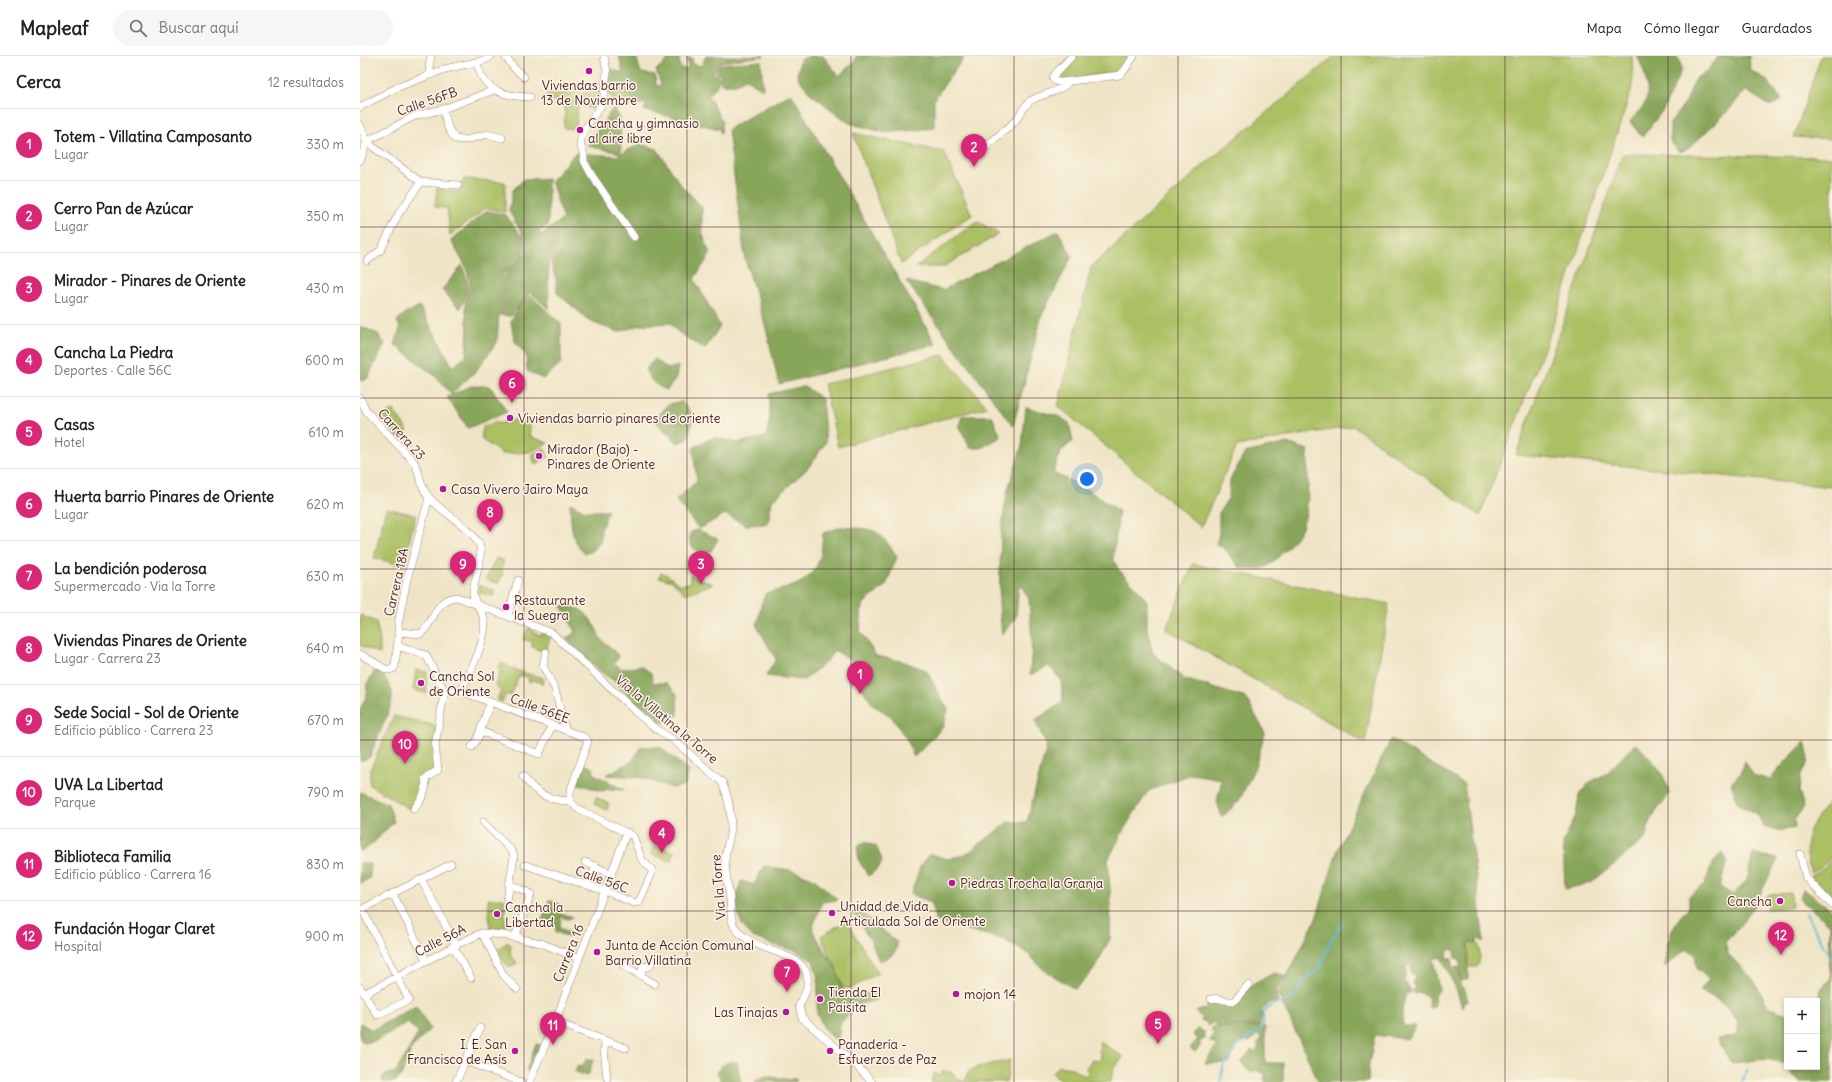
<!DOCTYPE html>
<html lang="es">
<head>
<meta charset="utf-8">
<style>
	body { margin:0; font-family:Delius,sans-serif; background:#f6f6f6; color:#222 }
	.controls { position:absolute; right:12px; bottom:12px; display:grid; overflow:hidden; border-radius:0px; box-shadow:0 2px 6px #0003 }
	.controls button { width:36px; height:36px; display:grid; place-items:center; padding:0; border:0; border-bottom:1px solid #e0e0e0; background:#fff; color:#222; font:20px sans-serif }
	.you { position:absolute; left:727px; top:423px; width:14px; height:14px; margin:-10px; border:3px solid #fff; border-radius:50%; background:#1a73e8; box-shadow:0 0 0 6px #1a73e833 }
	.badge { display:grid; place-items:center; width:26px; height:26px; border-radius:50%; background:#db2777; color:#fff; font-size:13px; font-weight:700 }
	.pin { position:absolute; translate:-50% -33px; filter:drop-shadow(0 1px 2px #0008) }
	.pin::after { content:''; position:absolute; top:21px; width:14px; height:12px; background:inherit; clip-path:polygon(0 0,100% 0,50% 100%) }
	.list { margin:0; padding:0; list-style:none }
	h2 { display:flex; justify-content:space-between; align-items:center; height:52px; margin:0; padding:0 16px; font-size:17px }
	h2 small { font-size:13px; font-weight:400; color:#767676 }
	.list li { display:grid; grid-template-columns:26px 1fr auto; gap:12px; align-items:center; box-sizing:border-box; height:72px; padding:0 16px; border-top:1px solid #e0e0e0 }
	.list b { display:block; font-size:15px; white-space:nowrap }
	.list p { margin:0; font-size:13px; white-space:nowrap; color:#767676 }
	.list em { font-size:13px; font-style:normal; color:#767676 }
	.icon { flex:none; width:22px; height:22px; fill:none; stroke:currentColor; stroke-width:2; stroke-linecap:round; stroke-linejoin:round }
	.map { position:relative; flex:none; width:1472px; height:1026px; overflow:hidden }
	header { display:flex; align-items:center; gap:24px; box-sizing:border-box; height:56px; padding:0 20px; background:#fff; border-bottom:1px solid #e0e0e0 }
	header strong { font-size:19px }
	nav { display:flex; gap:22px; margin-inline-start:auto; font-size:14px }
	.search { width:280px; height:36px; background:#f6f6f6; display:flex; align-items:center; gap:10px; box-sizing:border-box; padding:0 14px; border-radius:22px; color:#767676; font-size:15px }
	main { display:flex }
	aside { flex:1; background:#fff }
	.map>svg:first-child { display:block }
</style>
</head>
<body>
<header>
<strong>Mapleaf</strong>
<div class="search"><svg class="icon" aria-label="search" viewBox="0 0 24 24"><circle cx="10" cy="10" r="6"/><path d="M15 15l6 6"/></svg>Buscar aquí</div>
<nav><a>Mapa</a><a>Cómo llegar</a><a>Guardados</a></nav>
</header>
<main>
<aside>
<h2>Cerca<small>12 resultados</small></h2>
<ul class="list">
<li><span class="badge">1</span><div><b>Totem - Villatina Camposanto</b><p>Lugar</p></div><em>330 m</em></li>
<li><span class="badge">2</span><div><b>Cerro Pan de Azúcar</b><p>Lugar</p></div><em>350 m</em></li>
<li><span class="badge">3</span><div><b>Mirador - Pinares de Oriente</b><p>Lugar</p></div><em>430 m</em></li>
<li><span class="badge">4</span><div><b>Cancha La Piedra</b><p>Deportes · Calle 56C</p></div><em>600 m</em></li>
<li><span class="badge">5</span><div><b>Casas</b><p>Hotel</p></div><em>610 m</em></li>
<li><span class="badge">6</span><div><b>Huerta barrio Pinares de Oriente</b><p>Lugar</p></div><em>620 m</em></li>
<li><span class="badge">7</span><div><b>La bendición poderosa</b><p>Supermercado · Via la Torre</p></div><em>630 m</em></li>
<li><span class="badge">8</span><div><b>Viviendas Pinares de Oriente</b><p>Lugar · Carrera 23</p></div><em>640 m</em></li>
<li><span class="badge">9</span><div><b>Sede Social - Sol de Oriente</b><p>Edificio público · Carrera 23</p></div><em>670 m</em></li>
<li><span class="badge">10</span><div><b>UVA La Libertad</b><p>Parque</p></div><em>790 m</em></li>
<li><span class="badge">11</span><div><b>Biblioteca Familia</b><p>Edificio público · Carrera 16</p></div><em>830 m</em></li>
<li><span class="badge">12</span><div><b>Fundación Hogar Claret</b><p>Hospital</p></div><em>900 m</em></li>
</ul>
</aside>
<div class="map">
<svg width="1472" height="1026" viewBox="0 0 1472 1026">
	<rect width="100%" height="100%" fill="#fcf5e5"/>
	<filter id="ink" filterUnits="userSpaceOnUse"><feTurbulence type="fractalNoise" baseFrequency=".025" numOctaves="2"/><feDisplacementMap in="SourceGraphic" scale="8" xChannelSelector="R" yChannelSelector="G"/><feConvolveMatrix kernelMatrix="1 2 1 2 8 2 1 2 1" color-interpolation-filters="sRGB"/></filter>
	<filter id="wash" filterUnits="userSpaceOnUse"><feTurbulence type="fractalNoise" baseFrequency=".012" numOctaves="4" result="noise"/><feDisplacementMap in="SourceGraphic" scale="16" xChannelSelector="R" yChannelSelector="G"/><feGaussianBlur stdDeviation="0.9" result="paint"/><feColorMatrix in="noise" values="0 0 0 0 0 0 0 0 0 0 0 0 0 0 0 0 0 1.4 0 .05"/><feComposite in="paint" operator="in"/></filter>
	<g filter="url(#wash)">
		<rect width="100%" height="100%" fill="#efe5c6"/>
		<path fill="#aac064" stroke="#7a7048" d="M712 0H774L764 15 697 25 695 18Z
			M974 0H1272L1273 29 1193 269 1120 460 993 370 877 390 841 471 698 350 731 211 844 109Z
			M1461 0H1472V83L1434 81Z
			M242 36 239 46 232 53 217 48 187 43V38Z
			M205 50H218L216 73 204 72Z
			M493 77 584 96 612 159 541 208Z
			M1263 98 1472 101V431L1156 399Z
			M104 123 145 126V156L126 152 90 179 87 152 75 151 77 132 98 136Z
			M617 165 639 178 583 211H556Z
			M583 299 627 351 478 391 464 328Z
			M33 354 48 375 37 381 23 360Z
			M158 363 165 366 171 365 169 380 188 387 169 396 142 398 121 383 123 371 137 365 138 368Z
			M184 392 188 401 175 408 171 399Z
			M26 452 56 459 43 509 14 502Z
			M136 502 143 504 142 520 138 528 126 523Z
			M833 508 1029 548 1005 687 806 573Z
			M301 517 306 518 320 529 330 527V519L353 528 325 538 312 525 299 521Z
			M120 529 135 535 133 540 118 536Z
			M0 559 16 566 20 584V598L0 589Z
			M169 571 173 572V576L181 579 183 576 191 580 185 596 172 591V585L163 584Z
			M141 607 158 615 183 622 182 629 180 626 171 624 170 626 168 625 169 622 161 619 160 621H158L151 640 146 638 142 646 137 644 141 634 135 629 141 612 137 611Z
			M56 614 67 616 66 637 53 634Z
			M34 660 77 670V711C66 722 60 740 51 754L10 729V714Z
			M236 741 249 748 247 754 234 748Z
			M1472 742V802L1451 818C1440 779 1450 772 1472 742Z
			M294 789 314 796 311 805 291 798Z
			M1472 805V840L1451 821Z
			M1431 837 1432 851 1408 853 1407 839Z
			M128 843H145V873H130Z
			M486 865 518 917 492 932H483L461 880Z
			M148 886 151 889 150 898 157 907 150 912 135 895Z
			M1110 886H1117C1121 891 1121 906 1117 911H1110L1107 909 1108 888Z
			M739 985 763 1001 754 1012 750 1026H705L692 1017 698 1010 712 1012 725 1020 728 1017 726 1012 732 1004 739 1005 741 1000 739 994 741 991Z
			M650 1004 646 1026H571L575 1017 580 1020 583 1015 591 1016 603 1026 606 1023 608 1016 617 1011Z"/>
		<path fill="#87a65a" stroke="#686242" d="M259 0H276L281 17 295 19 296 30 301 29 296 14 307 5 308 0H319L320 12 328 13 327 2H332L333 8 341 10 346 0H349V3L352 0H404L360 6 361 9 353 17 360 22 356 31 348 40 362 65 361 77 359 73 284 54 287 47 275 49 255 46 249 38 250 13 263 17Z
			M450 0H463L479 20 495 5 496 0H605L574 43V72L526 77 489 67 450 37 437 20 440 4Z
			M1277 0H1314L1318 2 1322 12 1303 54 1282 81 1270 66C1274 60 1283 52 1286 45 1290 32 1284 12 1277 0Z
			M1359 0H1389L1390 14 1407 24 1422 44 1410 50 1385 34 1369 54 1328 93 1319 96 1310 85V68L1327 44 1335 23 1348 14Z
			M401 5 403 33 386 23 376 28H361V20L356 17 362 8Z
			M431 37 576 288 419 328 406 272 385 203 368 73Z
			M254 51 260 62 261 97 227 90Z
			M280 88 297 93 320 128 342 151V176L350 199 334 223 360 270 345 293 318 276 310 267 280 269 258 276 231 266 197 237 196 223 182 178 203 163 191 125 215 97 257 100Z
			M164 123H188V169L179 175 188 203 189 253 170 236 151 260 140 259 148 238 144 220 161 204 142 219 146 238 139 257 137 286 116 315 91 338 74 319 35 289 40 272 37 265 45 257 60 251 93 311 106 300 108 275 105 245 111 231 106 211 91 184 127 155 146 159 161 180 164 201 166 200 162 177 149 155 153 134Z
			M698 175 712 200 682 259 653 370 546 225 583 234Z
			M102 209 109 231 100 253 82 234Z
			M170 239 201 268V307L183 323 167 315 166 299 154 284 151 265 160 249Z
			M0 270 18 278 25 288 7 323 0 325Z
			M295 303 308 313 318 310 316 322 307 334C296 330 289 324 286 313Z
			M111 330H130L147 356 108 372 87 341Z
			M444 330 462 343 466 386 448 412 412 445 408 468 386 469 365 458 339 473 316 444 337 425 333 392 354 381 378 387 406 381 410 360 409 338Z
			M322 346C336 359 332 366 328 383L317 387 297 367C302 352 305 347 322 346Z
			M666 351 700 361 709 367 713 385 701 395 693 417 722 430 759 455 753 502 758 513 775 530 787 545V573L793 597 824 623 886 642 905 677 895 711 879 745 862 761 857 746 862 723 831 718 788 735 764 773 748 804 751 848 750 883 733 915 715 933 684 914 665 895 644 884 577 865 571 846 551 838 560 811 570 798 588 803 607 798 648 766H667L687 690 675 664 703 646 701 624 689 610 670 619 672 586 669 543 659 526 656 561 642 579 639 548 641 478 647 436 662 390Z
			M602 360H632L641 381 621 392H610L599 369Z
			M927 387 948 394C947 419 951 448 942 471 938 480 930 489 923 496 907 513 903 515 880 512L865 493 856 488 859 479V457L869 441 870 424 885 397Z
			M210 447 225 455H248L241 473V484L231 496 224 497C210 483 211 465 210 447Z
			M481 471C516 474 517 470 537 501L526 529 502 549 500 575 516 600 542 605 566 614 588 654 583 671 554 701 547 684 531 660 513 649 499 627 492 604 474 594 468 604 444 624 406 620 416 603 397 570 401 549 406 537C427 533 450 528 459 505 462 497 462 486 463 477Z
			M338 474 358 483 351 495 343 498 332 491 329 481 331 476Z
			M201 550C217 549 226 555 234 569 237 573 238 579 241 583 247 590 254 593 259 601L254 607 261 613 281 610 291 617 292 624 294 627H307L317 638 318 659 301 668 290 664 256 626 241 616 206 583 214 577 215 574Z
			M17 612C22 618 30 628 32 636 35 648 14 687 10 701L0 705V653L6 641 7 628Z
			M1031 683 1104 728 1124 886 1117 882V886H1110L1108 888V923L1101 925 1100 903 1095 902 1094 893 1088 894 1087 902H1092V912L1099 911 1100 929 1105 934 1108 945H1104L1102 952 1097 935 1081 901 1073 903 1079 934 1074 941 1075 949 1072 952 1069 951 1068 941 1059 936 1056 938 1052 935 1055 932 1053 928 1055 919 1051 918V909H1047L1044 927 1047 928 1051 937H1046L1042 954 1043 970H1056L1047 983 1015 979 1009 1007 1008 1026H959L918 938 956 863 978 793Z
			M1445 686 1448 698 1447 708 1441 719 1439 735 1444 751 1434 764 1435 772 1416 775 1404 770 1397 758 1378 748 1371 727 1381 717 1385 705 1393 719 1410 724 1425 706Z
			M1275 688C1289 699 1307 719 1309 738L1290 764 1285 783 1231 827 1205 833 1203 787 1216 759 1219 739 1230 726 1247 717Z
			M281 691H300L329 715 325 729 313 732 279 721 246 719 272 705Z
			M224 708 233 712 234 718 264 734 249 733 242 735 216 727Z
			M0 736 28 748 34 766C22 776 14 790 0 796Z
			M505 786 516 790 522 804 519 811 509 820 499 805 497 791Z
			M1362 796 1367 804 1360 831 1373 839 1387 824 1393 798 1418 803C1401 834 1393 861 1365 886L1368 898 1393 923 1409 952 1427 958V1010L1426 1008 1407 1003 1372 1007 1357 983 1375 980 1379 968C1369 952 1358 942 1340 935L1349 923 1337 913 1335 898 1326 893 1305 911C1306 888 1311 867 1329 852V840L1345 828 1351 810Z
			M0 807 10 808V822L0 828Z
			M404 810 430 814 453 822 478 844 462 846 452 873 467 899 475 908 485 943 516 935 517 944 493 950 491 957 480 967 478 987 465 974 457 958 458 922 453 905 437 895 411 888 393 881 382 869 375 847 381 825 394 829Z
			M1443 833 1472 854V1026H1439L1432 1019 1427 1011H1457V950L1461 933 1471 922 1469 905 1470 869 1440 843Z
			M189 844 199 848V857L213 861 208 863 199 861 201 864 199 872 210 876 208 881 196 876 195 869 182 865Z
			M491 854 501 856 537 886C537 899 530 901 519 905L511 885Z
			M914 917 926 920 916 936 918 946H911L902 954 900 970H856L855 966 848 970 845 965H841L842 962 836 956 844 953 852 945 875 948 890 930Z
			M56 950 70 973 51 993 42 1019 35 1026H22L24 1019 36 1016 59 976 47 967 15 985 4 987 0 983V967L12 974Z
			M853 971H901L899 974 905 971V1007H923V1026H905V1018L896 1014 890 1016 885 1012 883 1007H881L891 994 895 996 899 991 897 989 901 983 898 977 891 985H879L869 1007H845L857 989 850 985 854 977 851 974Z
			M838 972 845 977 843 979 845 981 839 987 841 989 835 996 830 992 838 983 833 979Z
			M176 988 181 989 170 1015 166 1014Z
			M226 1004H233L229 1018 222 1019 215 1015 217 1010 222 1011Z
			M369 1006H377L381 1026H362L357 1016 363 1009Z
			M406 1020 425 1023H436V1026H395L396 1024Z"/>
		<g fill="none" stroke-linecap="round" stroke-linejoin="round">
			<path stroke="#59b7d7" stroke-width="2" d="M1446 857 1462 887 1472 902
				M861 1026C860 999 883 985 903 972V957L913 948C927 950 940 936 945 923 963 914 961 908 968 891 970 884 979 874 983 867
				M1382 1026 1388 1013"/>
		</g>
	</g>
	<g filter="url(#ink)">
		<g fill="none" stroke-linecap="round" stroke-linejoin="round">
			<g stroke="#9c8278" stroke-width="8">
				<path id="minor" d="M145 0 153 11 164 21
					M244 0 247 16 244 39 240 51 222 77 220 88 224 99V105L231 118 274 181
					M117 6C123 36 144 40 170 41
					M71 19 69 11 71 0
					M702 26 760 19 764 15 774 0
					M0 51 36 32 85 13 125 4 131 0
					M83 53 88 72 95 83 106 84 127 78 142 82
					M0 69 7 85 13 91 61 126 98 129
					M610 85 613 88 622 87 628 90C635 80 645 76 653 67 660 61 663 51 670 45 681 38 699 36 707 28L695 25 693 22 695 18 712 0
					M0 105 7 85 55 60 83 53 134 34
					M7 205 21 194 39 157 61 126
					M0 342 7 356 53 405C61 416 59 429 68 440 82 458 107 467 119 488 124 498 114 524 113 536 112 545 122 554 124 563 128 583 110 614 103 632V636L224 681 228 685 210 736V745
					M148 559 158 524
					M39 576 60 578C76 566 74 542 97 541L192 577 277 657 292 670 316 686 362 726C368 739 371 757 371 771 370 782 366 792 365 804 365 816 368 830 370 843 371 851 370 863 374 870 397 906 473 889 439 950L442 962 494 1007 512 1026
					M37 590 66 599 83 632 84 639 75 689 78 714 65 723C68 734 61 744 54 753
					M186 596 183 610 195 633 205 673
					M0 598 27 614 33 613 35 610 39 576 38 568 47 523 69 442
					M83 635 103 636
					M120 675 179 698 192 669
					M112 691 117 684 130 647
					M163 720C175 737 189 745 210 745
					M123 766 152 795 154 800 146 851
					M1440 798 1446 822 1472 849
					M225 806 252 818
					M165 809 245 835 274 847 279 846 292 817V814L282 804 273 780 218 753 210 745
					M61 823 96 889
					M149 828 168 836
					M228 829 236 810
					M33 838 66 904
					M122 877 144 920 157 933
					M155 881 171 838
					M93 890 111 922
					M263 909 295 928
					M281 919 283 910 289 911 292 905
					M0 931 17 959 49 944 2 853 91 808
					M4 938 96 889 122 877 143 879 181 887 218 902
					M851 943C859 941 866 946 874 945L888 929
					M195 966 266 992
					M246 985 244 993 247 1022
					M105 1005 161 1026
					M96 1026 120 972
					M169 1026 195 966 267 776"/>
			</g>
			<use href="#minor" stroke="#fff" stroke-width="7"/>
		</g>
	</g>
	<path fill="none" stroke="#4a1f2b" stroke-width="1" stroke-opacity="0.55" d="M164 0V1026M327 0V1026M491 0V1026M654 0V1026M818 0V1026M981 0V1026M1145 0V1026M1308 0V1026M0 171H1472M0 342H1472M0 513H1472M0 684H1472M0 855H1472"/>
	<g fill="#b5179e" stroke="#fcf5e5" stroke-width="1.5">
		<circle cx="229" cy="15" r="4"/>
		<circle cx="220" cy="74" r="4"/>
		<circle cx="150" cy="362" r="4"/>
		<circle cx="179" cy="400" r="4"/>
		<circle cx="83" cy="433" r="4"/>
		<circle cx="146" cy="551" r="4"/>
		<circle cx="61" cy="627" r="4"/>
		<circle cx="592" cy="827" r="4"/>
		<circle cx="1420" cy="845" r="4"/>
		<circle cx="472" cy="857" r="4"/>
		<circle cx="137" cy="858" r="4"/>
		<circle cx="237" cy="896" r="4"/>
		<circle cx="596" cy="938" r="4"/>
		<circle cx="460" cy="943" r="4"/>
		<circle cx="426" cy="956" r="4"/>
		<circle cx="155" cy="995" r="4"/>
		<circle cx="470" cy="995" r="4"/>
	</g>
	<g text-anchor="middle" stroke-width="3" stroke-linejoin="round" paint-order="stroke">
		<g font-size="13" fill="#4a1f2b" stroke="#fcf5e5" text-anchor="start">
			<text x="229" y="34" text-anchor="middle">Viviendas barrio<tspan x="229" dy="15">13 de Noviembre</tspan></text>
			<text x="228" y="72">Cancha y gimnasio<tspan x="228" dy="15">al aire libre</tspan></text>
			<text x="158" y="367">Viviendas barrio pinares de oriente</text>
			<text x="187" y="398">Mirador (Bajo) -<tspan x="187" dy="15">Pinares de Oriente</tspan></text>
			<text x="91" y="438">Casa Vivero Jairo Maya</text>
			<text x="154" y="549">Restaurante<tspan x="154" dy="15">la Suegra</tspan></text>
			<text x="69" y="625">Cancha Sol<tspan x="69" dy="15">de Oriente</tspan></text>
			<text x="600" y="832">Piedras Trocha la Granja</text>
			<text x="1412" y="850" text-anchor="end">Cancha</text>
			<text x="480" y="855">Unidad de Vida<tspan x="480" dy="15">Articulada Sol de Oriente</tspan></text>
			<text x="145" y="856">Cancha la<tspan x="145" dy="15">Libertad</tspan></text>
			<text x="245" y="894">Junta de Acción Comunal<tspan x="245" dy="15">Barrio Villatina</tspan></text>
			<text x="468" y="941">Tienda El<tspan x="468" dy="15">Paisita</tspan></text>
			<text x="604" y="943">mojon 14</text>
			<text x="418" y="961" text-anchor="end">Las Tinajas</text>
			<text x="147" y="993" text-anchor="end">I. E. San<tspan x="147" dy="15">Francisco de Asís</tspan></text>
			<text x="478" y="993">Panadería -<tspan x="478" dy="15">Esfuerzos de Paz</tspan></text>
		</g>
		<g font-size="13" fill="#4a1f2b" stroke="#fcf5e5">
			<text transform="translate(67 45) rotate(-19)" y="5">Calle 56FB</text>
			<text transform="translate(42 378) rotate(48)" y="5">Carrera 23</text>
			<text transform="translate(36 526) rotate(-77)" y="5">Carrera 18A</text>
			<text transform="translate(180 652) rotate(20)" y="5">Calle 56EE</text>
			<text transform="translate(307 663) rotate(40)" y="5">Vía la Villatina la Torre</text>
			<text transform="translate(242 823) rotate(20)" y="5">Calle 56C</text>
			<text transform="translate(358 831) rotate(-95)" y="5">Via la Torre</text>
			<text transform="translate(80 884) rotate(-27)" y="5">Calle 56A</text>
			<text transform="translate(208 897) rotate(-68)" y="5">Carrera 16</text>
		</g>
	</g>
</svg>
<div class="controls">
<button>+</button>
<button>−</button>
</div>
<div class="you"></div>
<div class="pin badge" style="left:500px;top:638px">1</div>
<div class="pin badge" style="left:614px;top:111px">2</div>
<div class="pin badge" style="left:341px;top:528px">3</div>
<div class="pin badge" style="left:302px;top:797px">4</div>
<div class="pin badge" style="left:798px;top:988px">5</div>
<div class="pin badge" style="left:152px;top:347px">6</div>
<div class="pin badge" style="left:427px;top:936px">7</div>
<div class="pin badge" style="left:130px;top:476px">8</div>
<div class="pin badge" style="left:103px;top:528px">9</div>
<div class="pin badge" style="left:45px;top:708px">10</div>
<div class="pin badge" style="left:193px;top:989px">11</div>
<div class="pin badge" style="left:1421px;top:899px">12</div>
</div>
</main>
</body>
</html>
